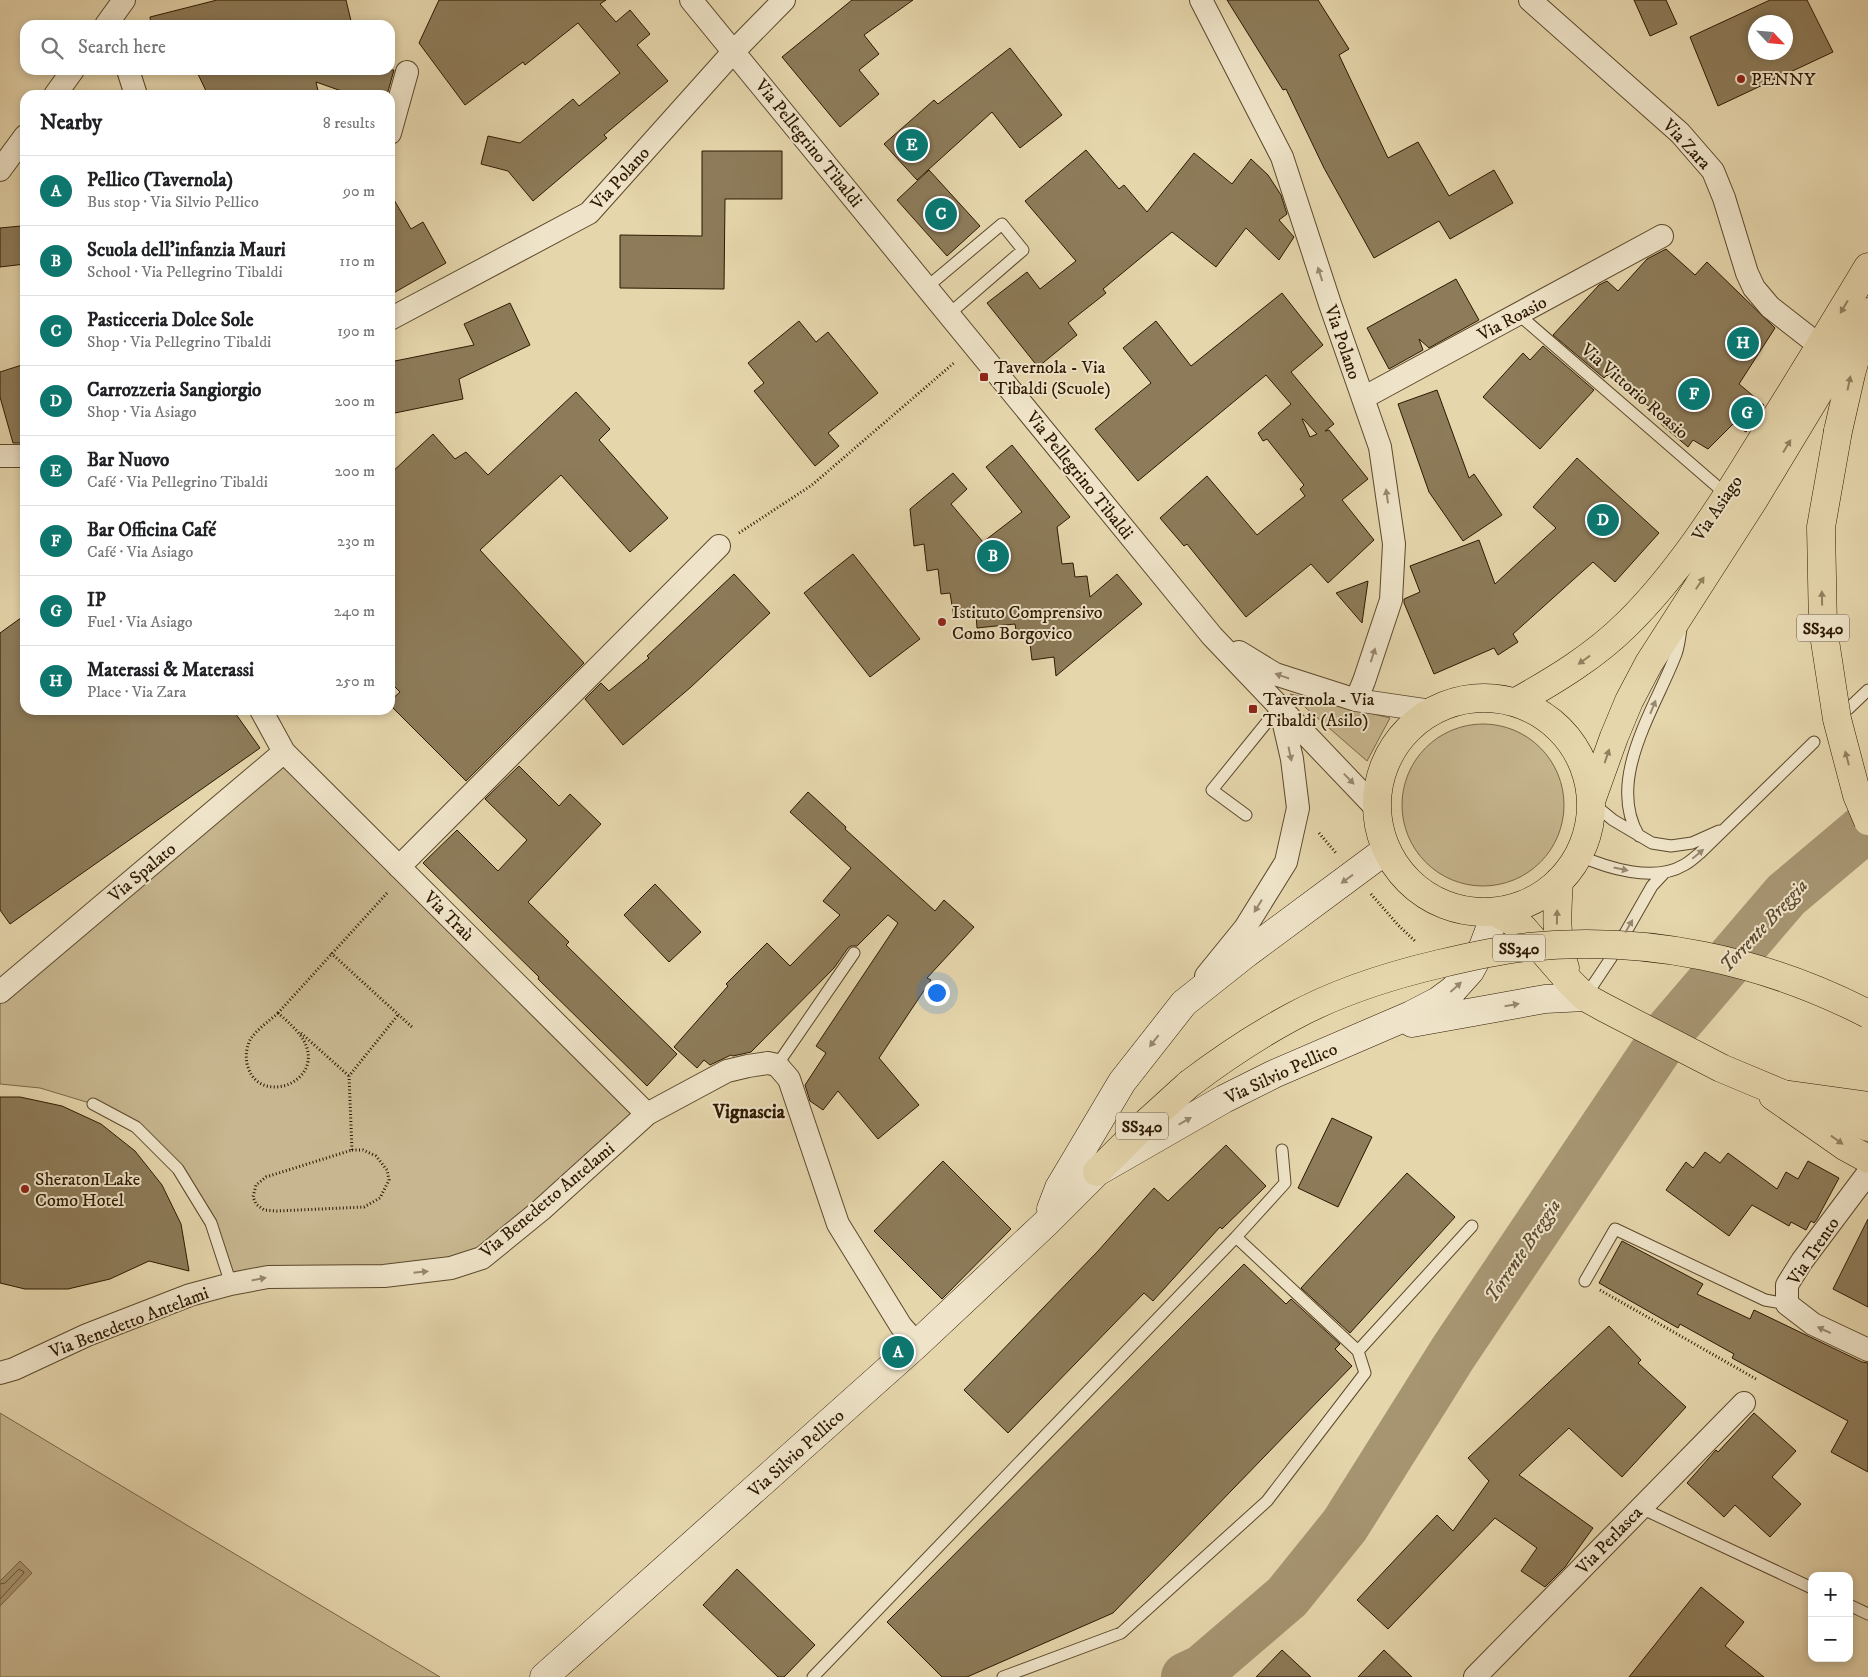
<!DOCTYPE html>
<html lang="en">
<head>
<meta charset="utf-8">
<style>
	body { margin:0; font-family:"IM FELL DW Pica",serif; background:#f2f2f2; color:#202124 }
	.controls { position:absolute; right:15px; bottom:15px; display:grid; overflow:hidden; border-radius:10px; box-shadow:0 2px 8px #0003 }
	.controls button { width:45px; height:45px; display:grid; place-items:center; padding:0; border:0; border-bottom:1px solid #e0e0e0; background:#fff; color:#202124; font:25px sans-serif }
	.compass { position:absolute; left:1748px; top:15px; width:45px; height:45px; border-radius:50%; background:#fff; box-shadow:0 2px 8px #0003; rotate:116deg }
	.you { position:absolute; left:936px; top:992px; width:18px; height:18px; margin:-12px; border:4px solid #fff; border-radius:50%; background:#1a73e8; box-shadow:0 0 0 8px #1a73e833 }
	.badge { display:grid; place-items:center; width:32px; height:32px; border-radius:50%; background:#0f766e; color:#fff; font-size:16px; font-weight:700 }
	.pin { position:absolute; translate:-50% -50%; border:2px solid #fff; box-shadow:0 1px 5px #0006 }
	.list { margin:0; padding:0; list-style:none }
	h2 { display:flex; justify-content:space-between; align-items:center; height:65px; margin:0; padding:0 20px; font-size:21px }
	h2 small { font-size:16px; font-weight:400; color:#757577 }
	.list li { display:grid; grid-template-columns:32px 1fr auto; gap:15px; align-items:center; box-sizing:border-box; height:70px; padding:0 20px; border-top:1px solid #e0e0e0 }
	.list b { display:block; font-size:19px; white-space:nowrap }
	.list p { margin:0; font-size:16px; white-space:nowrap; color:#757577 }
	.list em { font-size:16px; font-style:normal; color:#757577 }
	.icon { flex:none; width:28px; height:28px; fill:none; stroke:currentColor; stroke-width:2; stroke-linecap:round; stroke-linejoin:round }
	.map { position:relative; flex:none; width:1868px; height:1677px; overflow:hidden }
	.search { position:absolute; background:#fff; box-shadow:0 2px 8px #0003; left:20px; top:20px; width:375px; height:55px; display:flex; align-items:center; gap:12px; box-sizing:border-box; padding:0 18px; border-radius:15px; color:#757577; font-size:19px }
	.panel { position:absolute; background:#fff; box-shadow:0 2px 8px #0003; left:20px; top:90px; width:375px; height:625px; border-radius:15px }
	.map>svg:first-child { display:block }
</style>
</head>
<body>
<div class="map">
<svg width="1868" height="1677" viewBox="0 0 1868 1677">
	<rect width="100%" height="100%" fill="#e6d6ac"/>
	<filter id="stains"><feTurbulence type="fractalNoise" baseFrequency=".004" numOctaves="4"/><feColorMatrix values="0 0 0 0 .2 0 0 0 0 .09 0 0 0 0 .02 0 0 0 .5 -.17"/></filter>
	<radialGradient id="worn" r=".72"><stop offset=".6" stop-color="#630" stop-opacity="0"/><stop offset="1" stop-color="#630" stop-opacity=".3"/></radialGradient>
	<path fill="#c7b68f" stroke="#7a6748" d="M1290 694 1390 718 1367 761Z
		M1402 805a81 81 0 1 1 162 0a81 81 0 1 1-162 0Z
		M284 752 647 1114 482 1258 231 1284 211 1223 178 1169 136 1127 93 1104 40 1088 0 1084V992Z
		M0 1413 440 1677H0Z"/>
	<path fill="#a79572" stroke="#766344" d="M20 1561 32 1573 0 1606V1581Z"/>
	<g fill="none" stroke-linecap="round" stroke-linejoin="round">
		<path stroke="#6a5639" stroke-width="1" d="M0 1584 5 1583 19 1569 24 1572 23 1574 0 1599"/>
		<path stroke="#a79572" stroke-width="50" d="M1186 1677 1203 1669 1287 1597 1345 1525 1453 1353 1667 1034 1786 895 1868 826"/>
	</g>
	<path fill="#8d7b59" stroke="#2d1800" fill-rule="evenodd" d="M217 0H346L352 25H151L150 17Z
		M439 0H606L600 4 616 22 630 10 650 34 637 45 668 81 604 135 607 138 533 201 508 171 481 164 488 136 520 143 573 99 579 106 620 73 578 23 525 65 523 62 465 105 419 43Z
		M852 0H913L864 35 879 54 859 70 879 94 840 127 782 57Z
		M1227 0H1318L1349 49 1339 55 1388 158 1418 142 1449 196 1494 170 1513 203 1450 239 1439 221 1374 258 1324 168 1286 89 1283 90Z
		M1634 0H1666L1677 24 1650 36Z
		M1770 0H1807L1833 52 1718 106 1690 37ZM1756 22H1786V52H1756Z
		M1010 48 1062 115 1020 148 992 112 917 180 884 144 934 100 938 104Z
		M196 70H394L387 95H353L316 82 319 95H208Z
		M1086 150 1119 189 1124 185 1147 212 1194 153 1232 184 1251 159 1268 175 1281 195 1287 214 1279 220 1294 237 1279 260 1246 228 1216 267 1172 232 1103 289 1106 293 1068 323 1077 335 1038 367 987 303 1027 272 1040 289 1076 261 1025 201Z
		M702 151H782V199H725L724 289 620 288V235L702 236Z
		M929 170 980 226 947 256 897 200Z
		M390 193 411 229 423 222 446 263 390 295Z
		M21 226 25 264 0 267V228Z
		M1666 249 1695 275 1707 262 1775 328 1739 384 1764 405 1746 432 1733 424 1708 449 1693 440 1688 447 1661 424 1665 419 1626 388 1624 390 1607 375 1604 378 1553 335 1599 285 1607 281 1618 291 1647 259Z
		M1456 279 1479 320 1429 348 1419 339 1423 350 1389 369 1367 328Z
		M1282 293 1323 345 1291 372 1334 424 1325 431 1329 430 1368 479 1342 500 1374 540 1328 583 1311 564 1246 617 1187 544 1184 546 1160 518 1207 476 1257 535 1305 496 1300 489 1304 485 1267 439 1263 441 1258 433 1291 404 1266 375 1138 481 1095 429 1151 383 1123 348 1156 321 1191 366ZM1302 419H1303L1317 434 1310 437Z
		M510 303 530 345 459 379 463 399 390 414V362L474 345 464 324Z
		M799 321 816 342 828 332 878 393 828 433 839 446 815 466 754 391 764 383 748 363Z
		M1543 346 1594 390 1540 449 1483 397 1523 353 1530 360Z
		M25 364V443H13L0 397V372Z
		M1437 390 1469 478 1474 474 1502 515 1463 541 1429 492 1398 404Z
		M576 392 610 429 599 440 668 518 630 552 561 475 480 550 584 663 466 781 390 705V701L400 692 390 682V474L433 434 455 459 466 452 488 475Z
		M1012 445 1070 517 1057 527 1062 564 1073 563 1075 577 1087 576 1090 597 1117 574 1142 604 1056 676 1054 657 1032 660 1029 635 1017 636 1015 624 977 628 976 615 954 618 950 593 941 594 938 569 927 571 924 544 914 546 910 509 953 473 967 489 951 504 983 542 1022 512 986 467Z
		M1577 458 1659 533 1615 582 1593 562 1513 634 1518 642 1498 655 1494 648 1434 674 1404 603V599L1420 592 1410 566 1479 540 1495 584 1556 528 1533 507Z
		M853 554 920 639 870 677 804 593Z
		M734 574 770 613 691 687 623 745 585 699 601 683 609 691 649 658 647 656Z
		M1368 581 1362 623 1336 593Z
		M25 615V710H233L260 748 10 924 0 910V633Z
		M519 766 559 806 570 794 601 824 528 902 569 942 566 945 677 1054 647 1086 538 979 539 977 423 863 457 830 498 871 527 840 485 799Z
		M808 792 846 827 845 829 935 911 944 900 974 927 927 978 931 980 879 1058 919 1105 878 1139 838 1091 823 1110 810 1101 805 1085 826 1053 816 1046 898 923 888 915 857 946H851L848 948 834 968 751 1052 733 1056 731 1055 710 1065 704 1060 697 1068 674 1047 728 986 726 984 767 943 790 966 840 915 823 901 851 868 790 812Z
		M655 884 701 932 669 962 624 915Z
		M0 1097H20L62 1106 101 1124 135 1151 162 1185 181 1224 189 1271 149 1261 110 1279 68 1289H25L0 1283Z
		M1332 1118 1372 1137 1338 1207 1298 1188Z
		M1226 1145 1266 1186 1222 1229 1220 1227 1153 1301 1144 1293 1008 1433 964 1390 1098 1251 1154 1188 1168 1201Z
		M1705 1152 1720 1163 1728 1153 1777 1189 1786 1172 1798 1179 1808 1161 1839 1178 1817 1219 1814 1223 1811 1221 1806 1230 1791 1222 1789 1226 1752 1205 1729 1236 1666 1190 1686 1162 1693 1168Z
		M943 1161 1011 1229 942 1299 874 1231Z
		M1407 1173 1455 1217 1350 1333 1301 1288Z
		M1868 1219V1307L1833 1289Z
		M1622 1241 1703 1284 1697 1294 1750 1319 1754 1310 1862 1362 1868 1363V1472L1831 1452 1848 1421 1732 1358 1734 1354 1680 1324 1678 1328 1599 1283Z
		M1244 1264 1286 1304 1291 1299 1340 1344 1335 1349 1352 1366 1113 1613 967 1677H942L887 1622Z
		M1609 1326 1641 1360 1638 1363 1686 1407 1622 1477 1569 1428 1519 1475 1593 1528 1565 1567 1545 1587 1521 1571 1537 1548 1495 1518 1388 1629 1357 1600 1437 1515 1453 1531 1489 1481 1468 1458Z
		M1754 1413 1796 1451 1772 1477 1801 1504 1770 1537 1735 1505 1724 1517 1687 1483 1716 1450 1718 1452Z
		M737 1569 815 1645 784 1677H778L703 1605Z
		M1701 1587 1744 1622 1725 1646 1764 1677H1629Z
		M1282 1650 1311 1677H1256Z
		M1384 1650 1412 1677H1358Z"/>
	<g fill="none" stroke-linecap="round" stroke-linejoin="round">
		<g stroke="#5b482b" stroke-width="13">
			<path id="lane" d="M927 287 1002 224 1023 250 949 314
				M1518 314 1727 495
				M1848 709 1868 690
				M1591 802 1613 820 1652 843 1671 846 1692 843 1719 831
				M1246 815 1212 790 1280 706
				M1639 836C1605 780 1656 707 1676 654 1679 646 1680 636 1681 628
				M1578 855C1607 868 1654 883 1684 865 1690 862 1695 857 1700 853L1814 742
				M1585 997 1611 958 1652 886 1665 872
				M777 1065 854 953
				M93 1104 136 1127 178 1169 211 1223 231 1284
				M1236 1237 1358 1351
				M1585 1281 1615 1229 1765 1300 1787 1304
				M1641 1508 1812 1588
				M1849 1605 1868 1614
				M813 1677 1236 1237 1285 1183 1282 1150
				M1003 1677 1121 1633 1267 1501 1365 1373 1358 1351 1472 1226"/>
		</g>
		<g stroke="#5b482b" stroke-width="24">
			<path id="street" d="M691 0 1212 636 1376 808
				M1201 0 1282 157 1330 304 1380 447 1394 544 1391 600 1364 681 1356 700
				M1530 0 1680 133 1713 171 1724 198 1747 273 1754 288 1770 307 1820 346 1835 354
				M106 25 124 0
				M128 70 136 95
				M55 95 73 70
				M390 133 407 72
				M0 170 25 136
				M390 319 589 213 734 51 784 0
				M1363 398 1662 236
				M0 456H25
				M1239 652 1275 674 1356 700 1431 711
				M261 710 284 752 647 1114
				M399 867 719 546
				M1206 976 1245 928 1286 862 1298 808 1292 759 1280 707
				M0 992 284 752
				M1868 1173 1802 1261 1787 1285V1304L1813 1324 1868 1350
				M0 1373 14 1369 87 1335 190 1295 231 1284 268 1277 384 1276 451 1268 482 1258 541 1210 647 1114 727 1071 748 1066 768 1063 777 1065 789 1079 838 1224 901 1326 917 1344
				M1475 1677 1744 1403"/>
		</g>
		<g stroke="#2d1800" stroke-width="29">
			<path id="secondary" d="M1412 1023 1545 999 1585 997
				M1051 1209 1059 1188 1122 1082 1184 1003 1247 953 1386 850
				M544 1677 917 1344 1045 1224 1097 1172 1224 1099 1274 1074 1411 1015 1438 1001 1453 990 1470 971 1483 947 1496 912"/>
		</g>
		<g stroke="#2d1800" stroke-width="29">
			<path id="primary" d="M1377 805a107 107 0 1 1 214 0a107 107 0 1 1-214 0Z
				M1516 702C1555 680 1595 656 1627 624 1676 576 1719 510 1755 451 1793 390 1831 329 1868 267
				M1591 801 1614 737 1629 701 1649 663 1753 501 1861 322
				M1559 881C1557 911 1555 939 1565 968
				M1496 912 1523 928 1569 981 1585 997 1603 1007 1721 1068 1783 1094 1868 1106
				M1773 1096 1846 1147 1868 1159"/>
		</g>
		<g stroke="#2d1800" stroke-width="29">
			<path id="highway" d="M1838 431 1851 374 1868 312
				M1783 1094 1868 1127
				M1097 1172 1146 1123 1189 1084"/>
		</g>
		<path stroke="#2d1800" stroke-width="3" stroke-dasharray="1 2.5" stroke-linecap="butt" d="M739 533 812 485 955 362
			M1319 833 1336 853
			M1371 894 1398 925 1416 942
			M331 953 413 1028
			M278 1013C288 1022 303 1034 307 1048 318 1085 259 1104 248 1067 245 1058 246 1049 250 1040 256 1030 269 1021 278 1013Z
			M278 1013 388 892
			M301 1033 349 1076
			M352 1150H363L376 1156 387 1170 389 1180 380 1198 364 1207 277 1211 264 1210 256 1204 253 1197 256 1185 266 1177Z
			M352 1150 349 1076 398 1015
			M1600 1290 1756 1379"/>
		<use href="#lane" stroke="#efe4c9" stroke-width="11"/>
		<use href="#street" stroke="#efe4c9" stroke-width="22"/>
		<use href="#secondary" stroke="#efe4c9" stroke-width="28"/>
		<use href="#primary" stroke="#e6d6ac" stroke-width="28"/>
		<use href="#highway" stroke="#e6d6ac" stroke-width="28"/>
		<g stroke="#2d1800" stroke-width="29" stroke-linecap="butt">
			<path id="highway-bridge" d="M1838 431 1821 527 1823 628 1837 719 1857 795 1868 821
				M1189 1084C1222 1059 1255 1037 1290 1018 1337 992 1388 976 1439 964 1468 957 1498 950 1528 947 1646 935 1763 960 1868 1014"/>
		</g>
		<use href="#highway-bridge" stroke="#e6d6ac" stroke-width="28"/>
	</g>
	<defs><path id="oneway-solid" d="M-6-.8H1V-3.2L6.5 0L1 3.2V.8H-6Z" transform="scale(1.25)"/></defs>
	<g fill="#98886f">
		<use href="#oneway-solid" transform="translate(1320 274) rotate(-108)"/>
		<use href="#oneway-solid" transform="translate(1387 496) rotate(-98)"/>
		<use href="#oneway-solid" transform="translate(1373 655) rotate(-72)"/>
		<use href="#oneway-solid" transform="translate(1282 676) rotate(-161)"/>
		<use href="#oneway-solid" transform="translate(1653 707) rotate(-68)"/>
		<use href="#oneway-solid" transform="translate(1290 754) rotate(78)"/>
		<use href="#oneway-solid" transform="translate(1349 779) rotate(46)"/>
		<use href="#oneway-solid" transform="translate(1698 854) rotate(-40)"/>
		<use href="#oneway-solid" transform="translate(1621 869) rotate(12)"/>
		<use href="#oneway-solid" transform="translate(1347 879) rotate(144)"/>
		<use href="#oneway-solid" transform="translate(1258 906) rotate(122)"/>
		<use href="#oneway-solid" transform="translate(1629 926) rotate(-60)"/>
		<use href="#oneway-solid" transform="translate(1456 987) rotate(-42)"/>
		<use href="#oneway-solid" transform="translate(1512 1005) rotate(-10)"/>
		<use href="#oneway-solid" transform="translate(1154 1041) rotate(128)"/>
		<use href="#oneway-solid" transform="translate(1185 1121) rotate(-30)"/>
		<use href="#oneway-solid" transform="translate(421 1272) rotate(-6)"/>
		<use href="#oneway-solid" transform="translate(259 1279) rotate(-11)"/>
		<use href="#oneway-solid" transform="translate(1824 1330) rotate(-155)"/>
	</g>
	<g fill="#93805f">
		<use href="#oneway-solid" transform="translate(1844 307) rotate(121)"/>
		<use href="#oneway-solid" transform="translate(1849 383) rotate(-78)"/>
		<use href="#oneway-solid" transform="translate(1787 446) rotate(-59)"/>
		<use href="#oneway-solid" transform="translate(1700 583) rotate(-56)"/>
		<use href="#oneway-solid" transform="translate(1822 598) rotate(-91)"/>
		<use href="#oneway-solid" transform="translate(1584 660) rotate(144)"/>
		<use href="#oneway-solid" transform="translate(1607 756) rotate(-71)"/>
		<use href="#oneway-solid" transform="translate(1847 758) rotate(-105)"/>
		<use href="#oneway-solid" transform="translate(1557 917) rotate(-89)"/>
		<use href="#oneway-solid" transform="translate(1837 1140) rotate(36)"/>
	</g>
	<g fill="#8f2418" stroke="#efe4c9" stroke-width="2">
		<circle cx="1741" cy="79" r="5"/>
		<rect x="979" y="372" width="10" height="10" rx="2.5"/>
		<circle cx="942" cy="622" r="5"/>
		<rect x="1248" y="704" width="10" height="10" rx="2.5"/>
		<circle cx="25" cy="1189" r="5"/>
	</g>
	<g text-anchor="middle" stroke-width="4" stroke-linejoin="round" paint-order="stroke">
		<g fill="#efe4c9" stroke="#67553c" stroke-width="1">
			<rect x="1797" y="614.5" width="52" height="27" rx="4"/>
			<rect x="1493" y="934.5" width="52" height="27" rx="4"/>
			<rect x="1116" y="1112.5" width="52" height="27" rx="4"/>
		</g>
		<g font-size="16" font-weight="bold" fill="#2d1800">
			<text x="1823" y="634">SS340</text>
			<text x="1519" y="954">SS340</text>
			<text x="1142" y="1132">SS340</text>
		</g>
		<g font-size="18" fill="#2d1800" stroke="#efe4c9" text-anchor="start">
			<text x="1751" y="85">PENNY</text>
			<text x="994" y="373">Tavernola - Via<tspan x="994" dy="21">Tibaldi (Scuole)</tspan></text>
			<text x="952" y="618">Istituto Comprensivo<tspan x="952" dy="21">Como Borgovico</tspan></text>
			<text x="1263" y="705">Tavernola - Via<tspan x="1263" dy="21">Tibaldi (Asilo)</tspan></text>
			<text x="35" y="1185">Sheraton Lake<tspan x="35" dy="21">Como Hotel</tspan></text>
		</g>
		<g font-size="18" fill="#2d1800" stroke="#efe4c9">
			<text transform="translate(809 143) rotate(51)" y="6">Via Pellegrino Tibaldi</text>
			<text transform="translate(1687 144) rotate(47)" y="6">Via Zara</text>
			<text transform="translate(620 178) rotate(-48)" y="6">Via Polano</text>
			<text transform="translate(1512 318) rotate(-28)" y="6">Via Roasio</text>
			<text transform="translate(1343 342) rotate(71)" y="6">Via Polano</text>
			<text transform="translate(1635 391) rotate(41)" y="6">Via Vittorio Roasio</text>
			<text transform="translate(1080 475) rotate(51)" y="6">Via Pellegrino Tibaldi</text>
			<text transform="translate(1717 508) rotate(-56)" y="6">Via Asiago</text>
			<text transform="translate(142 872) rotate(-40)" y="6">Via Spalato</text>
			<text transform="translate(449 916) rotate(45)" y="6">Via Traù</text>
			<text transform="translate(1281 1073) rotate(-25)" y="6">Via Silvio Pellico</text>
			<text transform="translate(547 1200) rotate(-40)" y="6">Via Benedetto Antelami</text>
			<text transform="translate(1813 1251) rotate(-56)" y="6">Via Trento</text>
			<text transform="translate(129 1322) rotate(-21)" y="6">Via Benedetto Antelami</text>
			<text transform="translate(796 1453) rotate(-42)" y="6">Via Silvio Pellico</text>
			<text transform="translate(1609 1540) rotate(-46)" y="6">Via Perlasca</text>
		</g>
		<g font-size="19" font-style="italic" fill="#5e4a2e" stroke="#efe4c9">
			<text transform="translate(1763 925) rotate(-47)" y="7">Torrente Breggia</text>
			<text transform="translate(1522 1250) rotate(-56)" y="7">Torrente Breggia</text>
		</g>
		<g font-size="19" font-weight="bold" fill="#2d1800" stroke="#efe4c9">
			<text x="749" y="1118">Vignascia</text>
		</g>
	</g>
	<rect width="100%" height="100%" filter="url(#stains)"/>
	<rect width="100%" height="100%" fill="url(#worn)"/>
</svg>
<div class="controls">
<button>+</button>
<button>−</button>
</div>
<svg class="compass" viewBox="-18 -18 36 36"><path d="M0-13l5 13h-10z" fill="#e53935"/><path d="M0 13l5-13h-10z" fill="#757577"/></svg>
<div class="you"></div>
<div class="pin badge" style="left:898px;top:1352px">A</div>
<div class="pin badge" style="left:993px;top:556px">B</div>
<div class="pin badge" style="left:941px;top:214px">C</div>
<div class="pin badge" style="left:1603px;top:520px">D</div>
<div class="pin badge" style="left:912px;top:145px">E</div>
<div class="pin badge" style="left:1694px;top:394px">F</div>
<div class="pin badge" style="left:1747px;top:413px">G</div>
<div class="pin badge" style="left:1743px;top:343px">H</div>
<div class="search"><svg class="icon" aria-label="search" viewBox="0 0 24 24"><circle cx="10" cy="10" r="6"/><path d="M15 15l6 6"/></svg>Search here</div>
<section class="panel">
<h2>Nearby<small>8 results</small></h2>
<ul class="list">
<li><span class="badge">A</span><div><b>Pellico (Tavernola)</b><p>Bus stop · Via Silvio Pellico</p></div><em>90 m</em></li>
<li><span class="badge">B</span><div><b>Scuola dell'infanzia Mauri</b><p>School · Via Pellegrino Tibaldi</p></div><em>110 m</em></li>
<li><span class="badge">C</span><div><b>Pasticceria Dolce Sole</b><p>Shop · Via Pellegrino Tibaldi</p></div><em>190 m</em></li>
<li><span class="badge">D</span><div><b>Carrozzeria Sangiorgio</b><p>Shop · Via Asiago</p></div><em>200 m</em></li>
<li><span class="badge">E</span><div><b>Bar Nuovo</b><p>Café · Via Pellegrino Tibaldi</p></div><em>200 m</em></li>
<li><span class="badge">F</span><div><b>Bar Officina Café</b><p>Café · Via Asiago</p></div><em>230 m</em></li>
<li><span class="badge">G</span><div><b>IP</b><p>Fuel · Via Asiago</p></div><em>240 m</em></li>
<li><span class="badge">H</span><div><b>Materassi &amp; Materassi</b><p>Place · Via Zara</p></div><em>250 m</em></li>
</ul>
</section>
</div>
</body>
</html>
